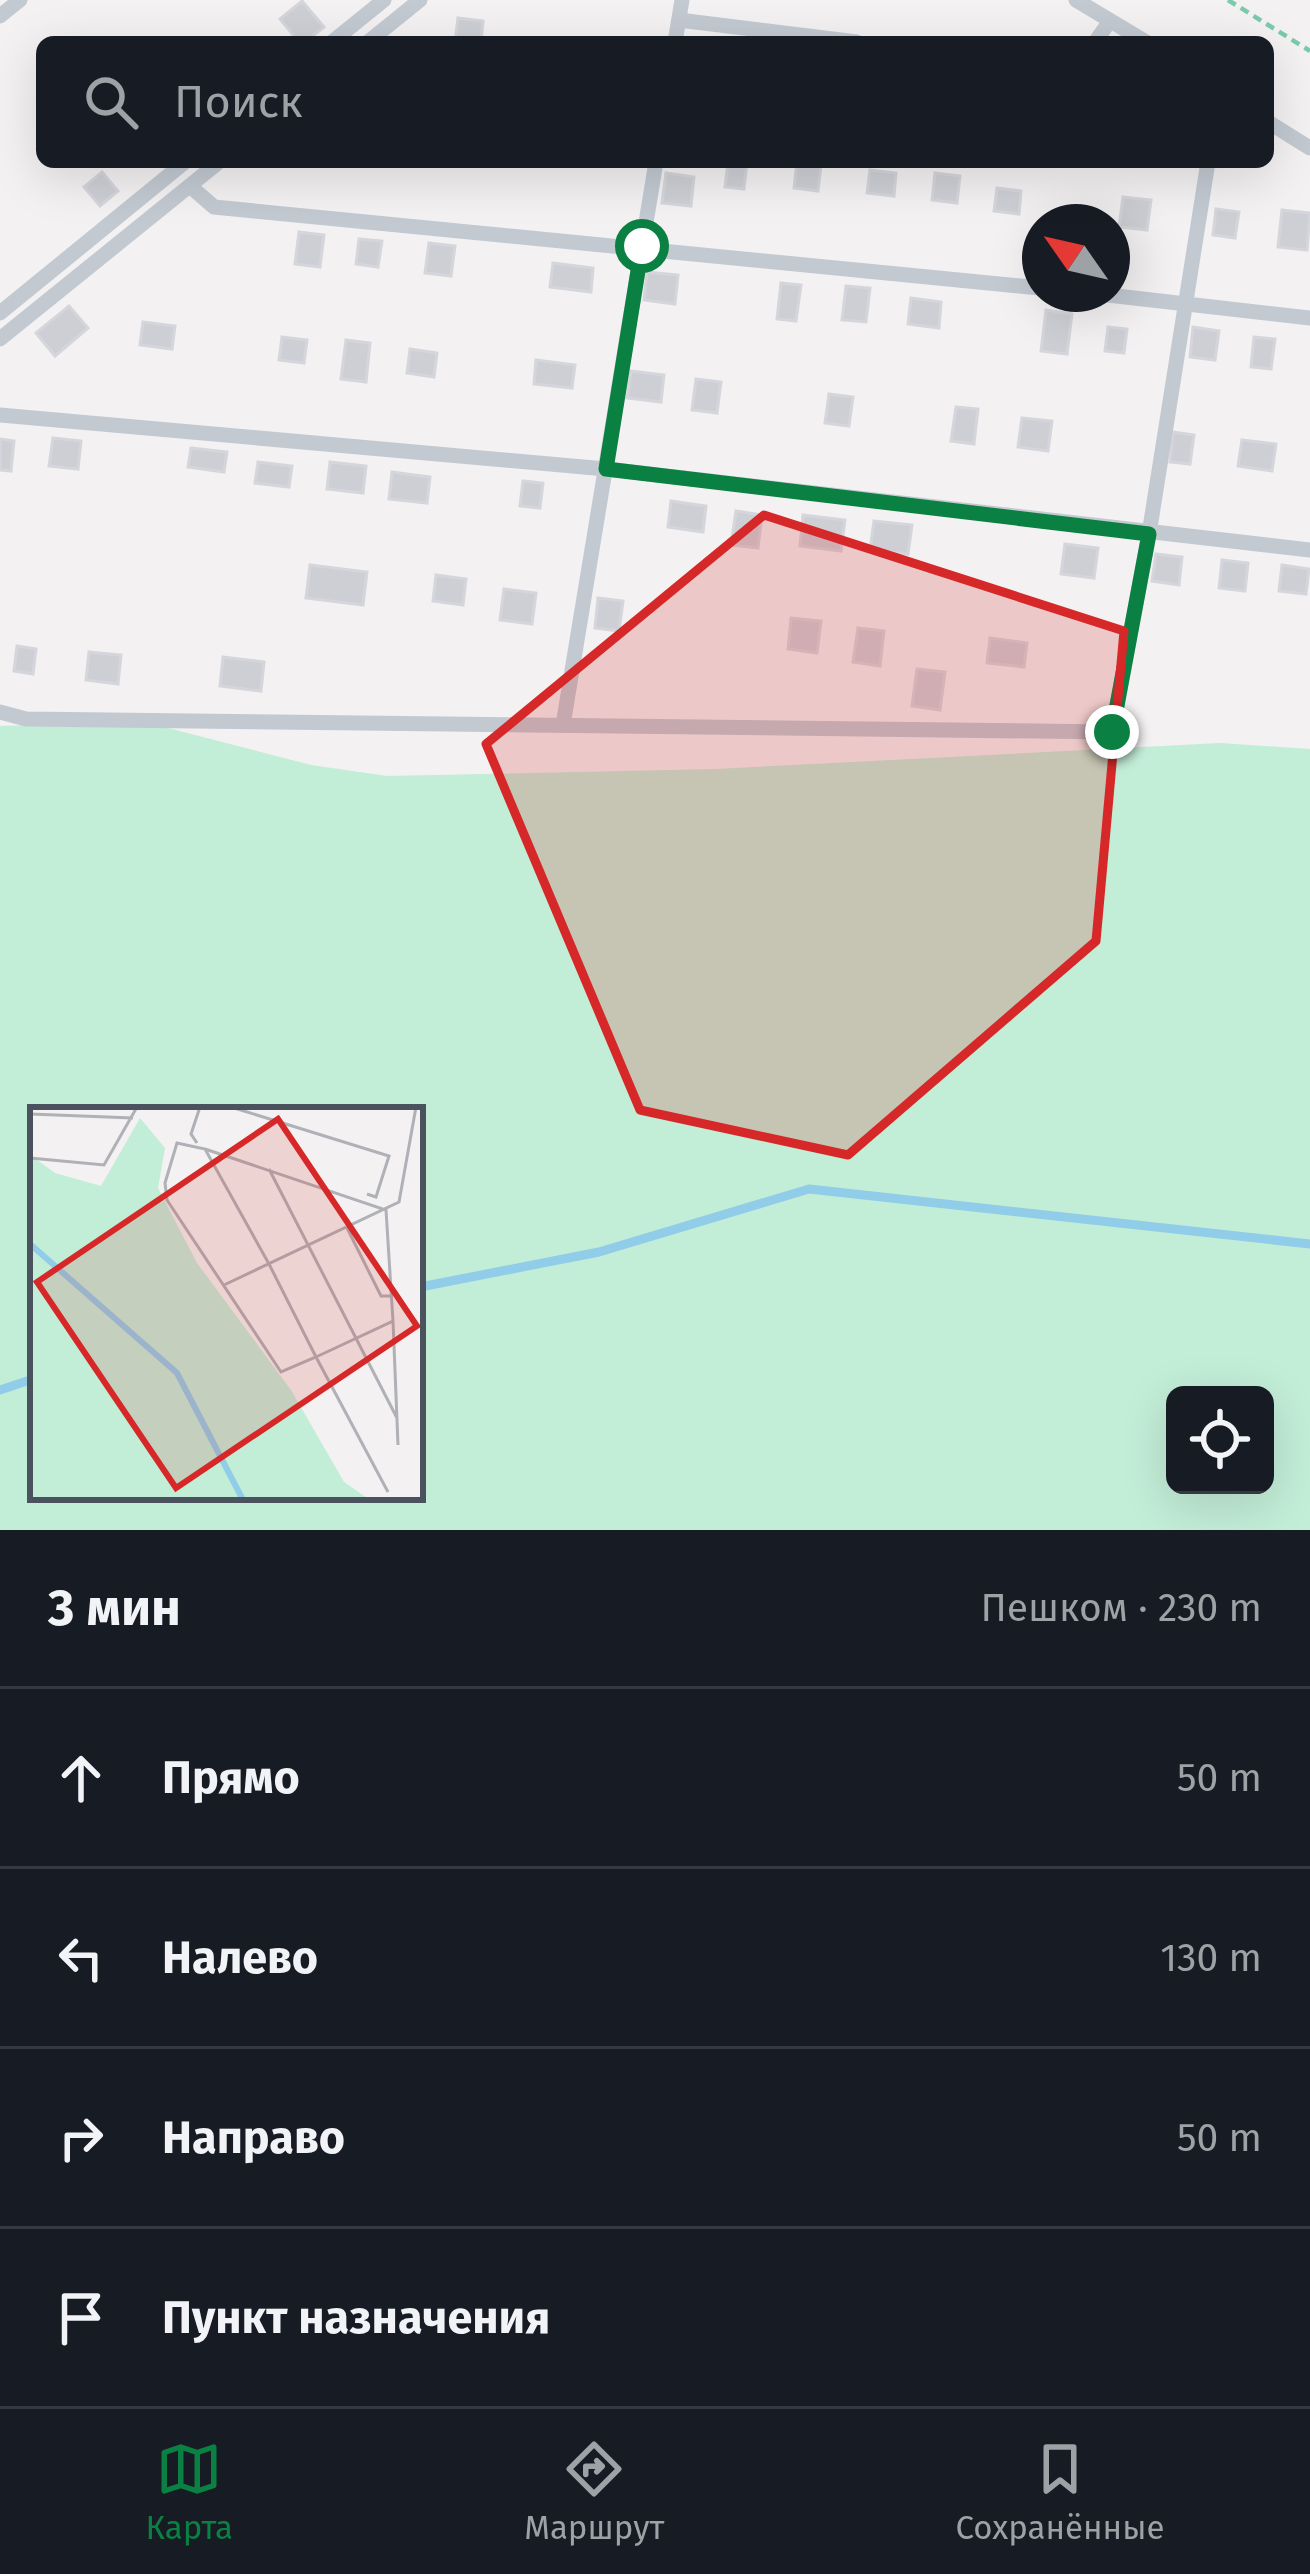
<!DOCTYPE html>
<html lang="ru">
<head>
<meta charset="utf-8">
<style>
	body { margin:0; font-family:"Fira Sans",sans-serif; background:#242831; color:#f1f3f6 }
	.controls { position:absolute; right:36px; bottom:36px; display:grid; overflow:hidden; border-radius:18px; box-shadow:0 12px 48px #0002 }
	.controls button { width:108px; height:108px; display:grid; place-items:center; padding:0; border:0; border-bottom:3px solid #363941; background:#171b24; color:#f1f3f6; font:60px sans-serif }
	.compass { position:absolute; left:1022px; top:204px; width:108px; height:108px; border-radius:50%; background:#171b24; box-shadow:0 12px 48px #0002; rotate:304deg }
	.stop { position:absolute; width:36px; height:36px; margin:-27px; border:9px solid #0b8043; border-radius:50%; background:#fff }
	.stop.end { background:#0b8043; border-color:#fff; box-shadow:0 3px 12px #0008 }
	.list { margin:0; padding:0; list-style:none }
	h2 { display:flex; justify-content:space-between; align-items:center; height:156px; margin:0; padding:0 48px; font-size:51px }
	h2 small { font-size:39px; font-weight:400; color:#9ea1a6 }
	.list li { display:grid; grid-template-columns:78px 1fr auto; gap:36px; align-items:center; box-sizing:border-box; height:180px; padding:0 48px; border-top:3px solid #363941 }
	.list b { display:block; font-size:45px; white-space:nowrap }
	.list em { font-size:39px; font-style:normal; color:#9ea1a6 }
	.icon { flex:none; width:66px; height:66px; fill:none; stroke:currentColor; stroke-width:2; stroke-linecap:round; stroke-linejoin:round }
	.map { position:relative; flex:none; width:1310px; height:1530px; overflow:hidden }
	.search { position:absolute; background:#171b24; box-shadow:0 12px 48px #0002; left:36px; right:36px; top:36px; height:132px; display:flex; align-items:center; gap:30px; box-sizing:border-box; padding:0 42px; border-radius:18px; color:#9ea1a6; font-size:45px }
	.sheet { height:876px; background:#171b24 }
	nav { display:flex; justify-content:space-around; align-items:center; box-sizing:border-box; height:168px; border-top:3px solid #363941; background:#171b24; font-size:33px; color:#9ea1a6 }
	nav a { display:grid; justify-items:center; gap:6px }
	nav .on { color:#0b8043 }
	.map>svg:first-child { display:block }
</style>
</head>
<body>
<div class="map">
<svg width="1310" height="1530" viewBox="0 0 1310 1530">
	<rect width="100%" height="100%" fill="#f3f1f1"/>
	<path fill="#c2edd7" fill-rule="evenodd" d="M145 722 311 765 387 776 715 769 1220 743 1310 749V1530H0V726ZM33 1110H420V1497H33ZM1175 1395H1265V1485H1175Z"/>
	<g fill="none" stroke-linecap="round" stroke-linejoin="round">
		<path stroke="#91cde8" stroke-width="9" d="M420 1287 599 1252 809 1189 1310 1244
			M0 1390 33 1379"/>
	</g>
	<path fill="#cecfd5" stroke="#d5d6db" stroke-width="3" d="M302 1 324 27 305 42H299L280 19Z
		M458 18 483 21 481 42H455Z
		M728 162H747L744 189 725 187Z
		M797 162 821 165 818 191 794 188Z
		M870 170 896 173 894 196 867 193Z
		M102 172 118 191 100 206 84 187Z
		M666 173 694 177 691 206 662 203Z
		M935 173 960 176 957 203 932 200Z
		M997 188 1021 191 1019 214 994 211Z
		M1123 197 1151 200 1147 230 1119 227Z
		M1216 209 1239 212 1235 238 1213 235Z
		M1282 210 1310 213 1307 250 1278 247Z
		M299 232 324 235 320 267 295 264Z
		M359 239 382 241 378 267 356 264Z
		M429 243 455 246 451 276 425 273Z
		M553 263 593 268 591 292 550 287Z
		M647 272 678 275 675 304 644 300Z
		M781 283 801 285 796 321 777 319Z
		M846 286 870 288 866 322 842 320Z
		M911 298 941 302 939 328 908 324Z
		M69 306 88 328 55 356 36 333Z
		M1046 310 1072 314 1067 354 1041 351Z
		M143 322 175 326 172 349 140 345Z
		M1108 327 1127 329 1124 353 1105 351Z
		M1193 327 1219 331 1215 360 1190 357Z
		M282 337 307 340 304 363 279 360Z
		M1254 337 1275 339 1271 369 1251 367Z
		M346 340 370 343 366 382 341 379Z
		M410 349 437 353 434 377 407 373Z
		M536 360 575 365 572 388 534 384Z
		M631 371 664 375 661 402 627 398Z
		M696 379 721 382 717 413 692 410Z
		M829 394 853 397 849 426 825 423Z
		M956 407 978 409 974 444 951 441Z
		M1022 418 1052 421 1048 451 1018 447Z
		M1173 432 1194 435 1190 464 1170 462Z
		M53 438 81 441 78 469 49 466Z
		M0 439 14 441 11 471 0 470Z
		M1242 440 1276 444 1272 471 1238 466Z
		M191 448 227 452 224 472 188 467Z
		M258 462 292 466 289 487 255 483Z
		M330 462 366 466 363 493 327 489Z
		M392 472 430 477 427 503 389 499Z
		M523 481 543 483 540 508 520 506Z
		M671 501 706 506 703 532 668 527Z
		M736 511 762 515 758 548 731 545Z
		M803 515 845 520 841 551 800 546Z
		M874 521 912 525 908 554 870 550Z
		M1065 544 1098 548 1094 578 1061 574Z
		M1156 554 1182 557 1179 585 1152 581Z
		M1222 560 1248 563 1245 591 1219 588Z
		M310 565 367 572 363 605 306 598Z
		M1282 565 1309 569 1306 594 1279 591Z
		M436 575 466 579 463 605 433 601Z
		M504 589 536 593 532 624 500 620Z
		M598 598 623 601 619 631 595 628Z
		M791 618 821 621 817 653 788 649Z
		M858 628 884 631 880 666 853 662Z
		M990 638 1027 643 1024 667 987 663Z
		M17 646 36 649 33 674 14 671Z
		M89 652 121 655 118 684 86 680Z
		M223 657 264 662 261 691 220 686Z
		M917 669 945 672 940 710 912 706Z"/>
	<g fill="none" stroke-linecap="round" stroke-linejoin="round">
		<path stroke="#7bcaab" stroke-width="4.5" stroke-dasharray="9 6" stroke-linecap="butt" d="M1228 0 1310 51"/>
		<path stroke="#c2c9d1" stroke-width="15" d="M1076 0 1146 42
			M0 16 20 0
			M679 20 857 42
			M332 42 384 0
			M368 42 420 0
			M675 42 682 0
			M1095 42 1110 21
			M1268 122 1310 148
			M190 186 214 207 1040 288
			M1099 294 1310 318
			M0 313 185 162
			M0 339 219 162
			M0 415 606 469 1310 550
			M0 712 26 719 1112 732 1149 534 1208 162
			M563 725 656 162"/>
	</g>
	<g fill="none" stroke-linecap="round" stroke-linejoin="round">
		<path stroke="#0b8043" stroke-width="15" d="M642 246 606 469 1149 534 1112 732"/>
	</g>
	<path fill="#d62828" fill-opacity="0.2" stroke="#d62828" stroke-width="9" stroke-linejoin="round" d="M764 515 1124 631 1096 941 848 1155 640 1110 486 744Z"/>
	<g transform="translate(30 1107)">
		<rect width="393" height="393" fill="#f3f1f1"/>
		<path d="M110 11 135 41 128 81 167 156 261 283 314 375 340 393H0V48L25 66 71 79Z" fill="#c2edd7"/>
		<path fill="none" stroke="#91cde8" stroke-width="6" d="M0 137 147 266 213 393"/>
		<path fill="none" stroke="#afb1b6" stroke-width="3" d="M201 0 359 49 346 90 337 87M0 7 103 11M167 36 161 27 170 0M175 42 356 103 363 214 286 250 251 265 137 93 135 76 147 36 175 42 239 157 286 250 358 385M0 51 74 58 107 0M239 62 367 311M317 121 351 189H363M194 178 369 95 386 0M363 214 368 338"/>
		<path fill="#d62828" fill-opacity="0.15" stroke="#d62828" stroke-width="6" d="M248 12 387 219 146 381 7 175Z"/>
		<rect width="393" height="393" fill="none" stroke="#49525d" stroke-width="6"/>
	</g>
</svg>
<div class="controls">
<button><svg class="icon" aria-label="locate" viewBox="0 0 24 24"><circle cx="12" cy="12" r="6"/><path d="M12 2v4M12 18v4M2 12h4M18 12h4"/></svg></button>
</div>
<svg class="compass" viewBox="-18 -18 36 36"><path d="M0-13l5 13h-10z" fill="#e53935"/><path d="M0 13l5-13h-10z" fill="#9ea1a6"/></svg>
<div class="stop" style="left:642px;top:246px"></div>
<div class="stop end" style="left:1112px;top:732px"></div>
<div class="search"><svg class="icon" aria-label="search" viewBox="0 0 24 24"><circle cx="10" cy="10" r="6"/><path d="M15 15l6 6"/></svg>Поиск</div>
</div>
<section class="sheet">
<h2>3 мин<small>Пешком · 230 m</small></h2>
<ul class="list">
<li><svg class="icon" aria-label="ahead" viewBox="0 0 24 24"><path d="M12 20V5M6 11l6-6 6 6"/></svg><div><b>Прямо</b></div><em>50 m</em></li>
<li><svg class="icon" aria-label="left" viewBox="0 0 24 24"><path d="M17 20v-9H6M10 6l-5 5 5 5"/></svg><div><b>Налево</b></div><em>130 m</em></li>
<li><svg class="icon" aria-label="right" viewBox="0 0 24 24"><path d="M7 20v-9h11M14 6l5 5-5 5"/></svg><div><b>Направо</b></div><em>50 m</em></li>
<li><svg class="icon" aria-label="arrive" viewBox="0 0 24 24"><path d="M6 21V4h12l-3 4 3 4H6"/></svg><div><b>Пункт назначения</b></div></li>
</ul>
</section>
<nav>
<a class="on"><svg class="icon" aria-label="map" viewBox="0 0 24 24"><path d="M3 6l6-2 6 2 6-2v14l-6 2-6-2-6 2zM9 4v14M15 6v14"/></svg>Карта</a>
<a><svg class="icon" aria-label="directions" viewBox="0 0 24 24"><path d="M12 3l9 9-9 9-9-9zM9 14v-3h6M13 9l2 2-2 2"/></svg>Маршрут</a>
<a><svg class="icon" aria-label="saved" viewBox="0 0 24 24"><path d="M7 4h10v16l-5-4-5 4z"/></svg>Сохранённые</a>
</nav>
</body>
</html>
